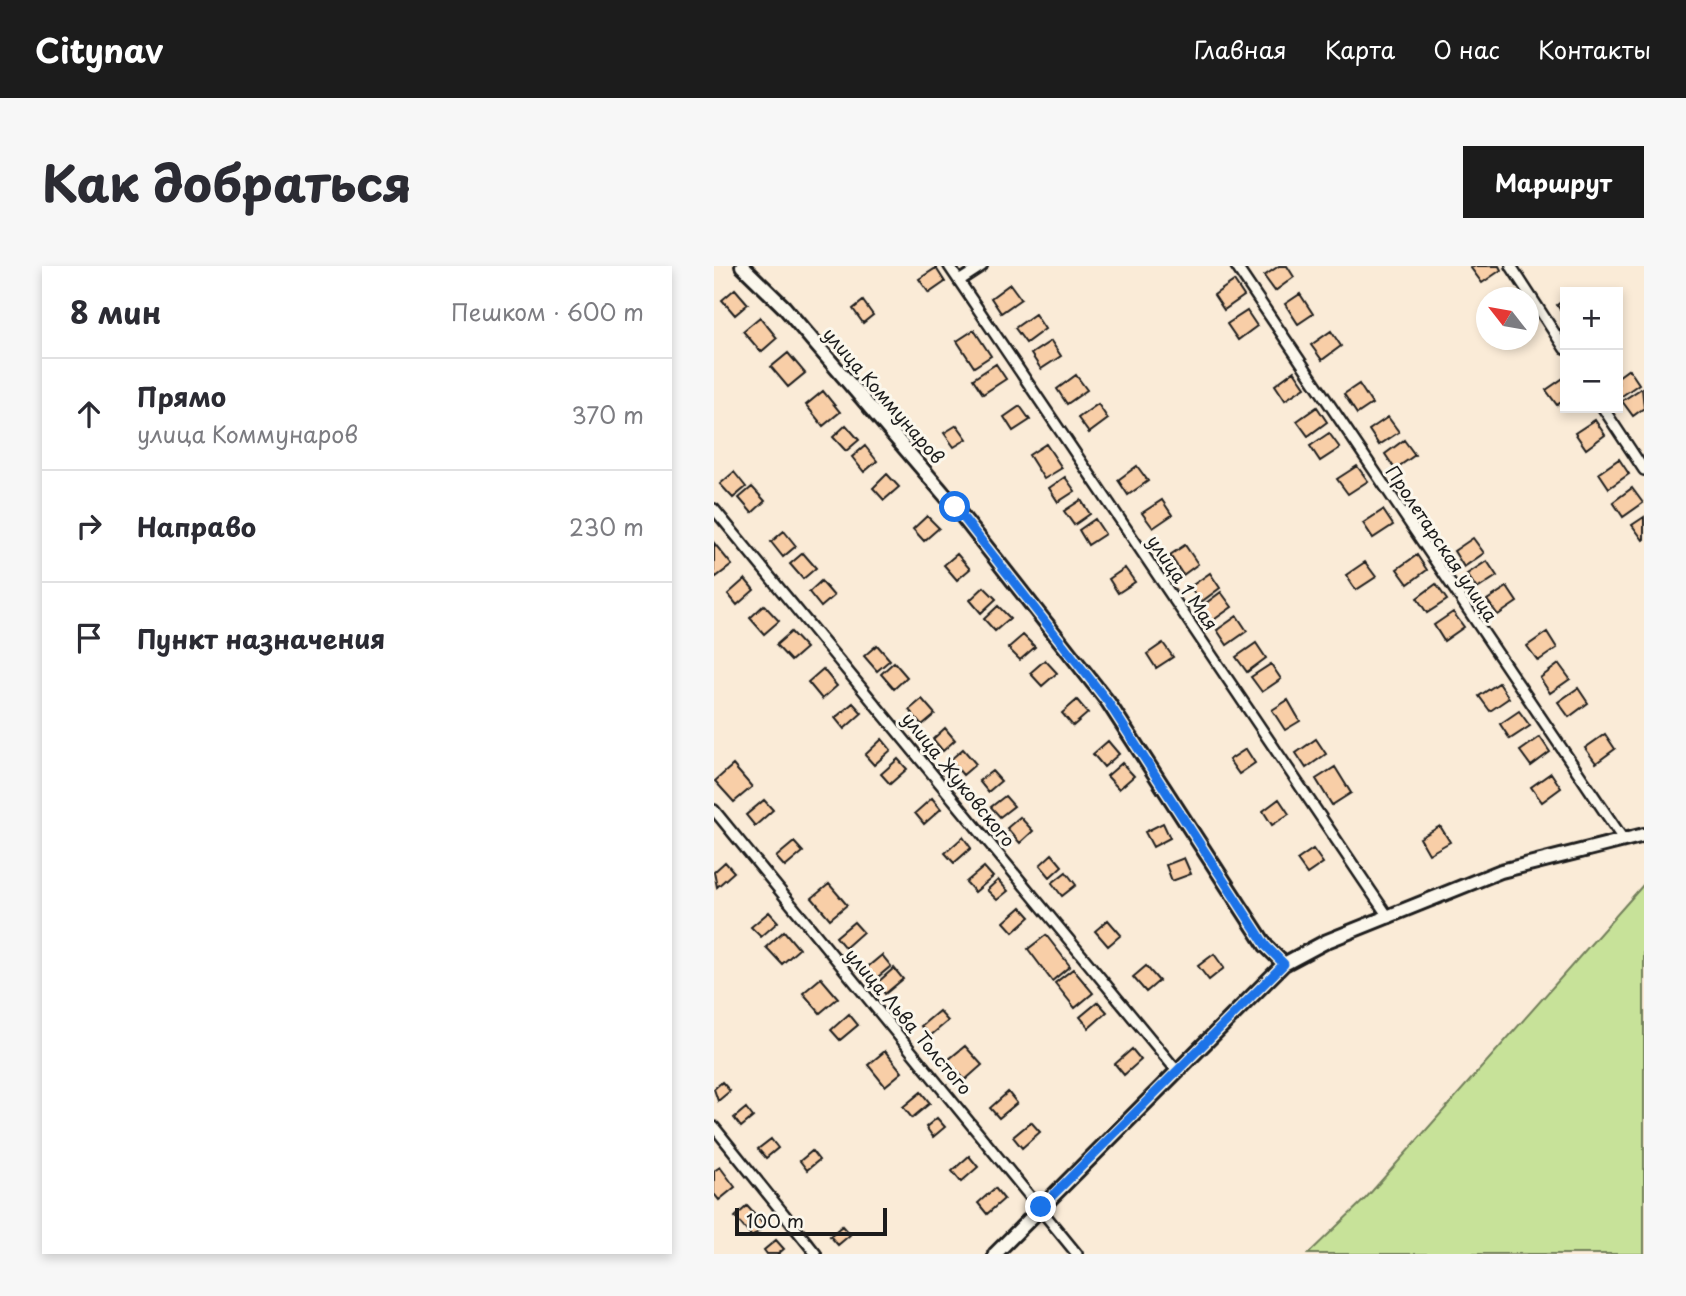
<!DOCTYPE html>
<html lang="ru">
<head>
<meta charset="utf-8">
<style>
	body { margin:0; font-family:"Playpen Sans",sans-serif; background:#f7f7f7; color:#2b2b33 }
	.controls { position:absolute; right:21px; top:21px; display:grid; overflow:hidden; border-radius:0px; box-shadow:0 4px 10px #0003 }
	.controls button { width:63px; height:63px; display:grid; place-items:center; padding:0; border:0; border-bottom:2px solid #e1e1e2; background:#fff; color:#2b2b33; font:35px sans-serif }
	.compass { position:absolute; left:762px; top:21px; width:63px; height:63px; border-radius:50%; background:#fff; box-shadow:0 4px 10px #0003; rotate:301deg }
	.scale { position:absolute; left:21px; bottom:18px; width:152px; box-sizing:border-box; padding-left:7px; border:4px solid #1c1c1c; border-top:0; font-size:19px; line-height:24px; white-space:nowrap; color:#1c1c1c; -webkit-text-stroke:5px #fbf7ec; paint-order:stroke }
	.stop { position:absolute; width:21px; height:21px; margin:-16px; border:5px solid #1a73e8; border-radius:50%; background:#fff }
	.stop.end { background:#1a73e8; border-color:#fff; box-shadow:0 2px 7px #0008 }
	.list { margin:0; padding:0; list-style:none }
	h2 { display:flex; justify-content:space-between; align-items:center; height:91px; margin:0; padding:0 28px; font-size:30px }
	h2 small { font-size:23px; font-weight:400; color:#7c7c81 }
	.list li { display:grid; grid-template-columns:46px 1fr auto; gap:21px; align-items:center; box-sizing:border-box; height:112px; padding:0 28px; border-top:2px solid #e1e1e2 }
	.list b { display:block; font-size:26px; white-space:nowrap }
	.list p { margin:0; font-size:23px; white-space:nowrap; color:#7c7c81 }
	.list em { font-size:23px; font-style:normal; color:#7c7c81 }
	.icon { flex:none; width:38px; height:38px; fill:none; stroke:currentColor; stroke-width:2; stroke-linecap:round; stroke-linejoin:round }
	.map { position:relative; flex:none; width:930px; height:988px; overflow:hidden; border-radius:0px }
	header { display:flex; align-items:center; gap:42px; box-sizing:border-box; height:98px; padding:0 35px; background:#1c1c1c; color:#fff }
	header strong { font-size:33px }
	nav { display:flex; gap:38px; margin-inline-start:auto; font-size:24px }
	.intro { display:flex; align-items:center; justify-content:space-between; box-sizing:border-box; height:168px; padding:0 42px }
	h1 { margin:0; font-size:49px }
	.button { padding:18px 32px; border-radius:0px; background:#1c1c1c; color:#fff; font-size:24px; font-weight:700 }
	main { display:flex; gap:42px; padding:0 42px }
	aside { flex:1; background:#fff; border-radius:0px; box-shadow:0 4px 10px #0003 }
	.map>svg:first-child { display:block }
</style>
</head>
<body>
<header>
<strong>Citynav</strong>
<nav><a>Главная</a><a>Карта</a><a>О нас</a><a>Контакты</a></nav>
</header>
<div class="intro"><h1>Как добраться</h1><a class="button">Маршрут</a></div>
<main>
<aside>
<h2>8 мин<small>Пешком · 600 m</small></h2>
<ul class="list">
<li><svg class="icon" aria-label="ahead" viewBox="0 0 24 24"><path d="M12 20V5M6 11l6-6 6 6"/></svg><div><b>Прямо</b><p>улица Коммунаров</p></div><em>370 m</em></li>
<li><svg class="icon" aria-label="right" viewBox="0 0 24 24"><path d="M7 20v-9h11M14 6l5 5-5 5"/></svg><div><b>Направо</b></div><em>230 m</em></li>
<li><svg class="icon" aria-label="arrive" viewBox="0 0 24 24"><path d="M6 21V4h12l-3 4 3 4H6"/></svg><div><b>Пункт назначения</b></div></li>
</ul>
</aside>
<div class="map">
<svg width="930" height="988" viewBox="0 0 930 988">
	<rect width="100%" height="100%" fill="#faebd7"/>
	<filter id="ink" filterUnits="userSpaceOnUse"><feTurbulence type="fractalNoise" baseFrequency=".0143" numOctaves="2"/><feDisplacementMap in="SourceGraphic" scale="14" xChannelSelector="R" yChannelSelector="G"/><feConvolveMatrix kernelMatrix="1 2 1 2 8 2 1 2 1" color-interpolation-filters="sRGB"/></filter>
	<g filter="url(#ink)">
		<path fill="#c7e299" stroke="#727f5a" stroke-width="2" d="M930 618V988H594L652 932Z"/>
		<path fill="#f8cea7" stroke="#1c1c1c" stroke-width="2" d="M565 0H573L580 11 561 25 550 10Z
			M761 0H785L787 4 768 17 757 2Z
			M222 2 231 16 215 27 205 13Z
			M520 15 530 30 510 44 500 29Z
			M296 18 307 33 287 47 277 32Z
			M21 23 34 38 21 49 8 34Z
			M586 28 599 48 584 58 571 38Z
			M851 33V51L843 39Z
			M149 35 159 49 149 57 139 43Z
			M533 45 543 60 524 74 513 58Z
			M321 48 331 63 312 77 301 62Z
			M46 51 63 72 47 86 29 65Z
			M260 64 277 90 260 101 243 75Z
			M617 65 627 80 608 94 597 79Z
			M337 75 347 90 327 103 317 88Z
			M74 87 91 107 74 121 57 101Z
			M282 98 292 113 269 128 259 113Z
			M915 103 925 118 905 132 904 111Z
			M580 105 591 121 571 134 561 119Z
			M362 109 373 124 353 138 343 123Z
			M851 111V133L843 139 832 124Z
			M645 118 658 138 643 148 630 128Z
			M928 122 930 142 919 150 908 135Z
			M109 125 126 146 109 160 92 139Z
			M384 138 394 153 375 167 364 152Z
			M306 140 316 154 299 165 290 151Z
			M603 141 613 156 594 170 583 155Z
			M674 151 685 166 665 179 655 164Z
			M881 154 891 169 872 183 861 167Z
			M132 159 145 174 132 185 119 171Z
			M243 159 253 173 240 181 230 167Z
			M615 167 626 182 606 195 596 180Z
			M690 174 701 189 681 203 671 188Z
			M332 178 348 202 330 213 315 189Z
			M151 180 163 195 150 206 138 191Z
			M905 193 915 208 895 222 885 207Z
			M423 200 434 215 414 229 404 214Z
			M643 200 654 215 634 228 623 213Z
			M20 206 32 221 19 232 6 218Z
			M173 208 185 221 170 234 159 222Z
			M351 211 361 225 344 236 335 222Z
			M38 221 51 235 38 247 25 232Z
			M918 222 929 237 909 251 899 236Z
			M367 234 376 248 360 259 350 245Z
			M448 234 458 249 439 262 428 247Z
			M669 244 679 259 659 272 649 257Z
			M213 250 225 262 210 275 199 263Z
			M930 251V273L929 274 918 259Z
			M381 253 391 268 374 279 365 264Z
			M70 265 82 280 69 291 57 276Z
			M759 272 770 287 750 301 740 285Z
			M0 277 18 299 2 311 0 308Z
			M471 279 484 298 469 309 456 289Z
			M89 287 102 302 89 313 76 298Z
			M243 288 256 303 243 314 230 299Z
			M703 289 713 304 694 318 683 303Z
			M773 295 783 310 763 323 753 308Z
			M651 296 662 311 642 324 632 309Z
			M411 302 421 316 404 327 395 313Z
			M496 307 506 322 487 336 476 321Z
			M31 313 40 324 23 339 14 328Z
			M107 315 120 330 107 341 95 326Z
			M722 318 733 334 713 347 703 332Z
			M270 321 282 333 267 347 256 334Z
			M793 321 803 336 784 349 773 334Z
			M507 326 518 341 498 355 488 340Z
			M50 339 65 355 50 368 36 352Z
			M284 340 296 352 281 365 270 353Z
			M739 346 750 361 730 375 720 359Z
			M523 350 533 365 513 379 503 364Z
			M77 366 92 382 77 395 62 379Z
			M833 366 843 382 824 395 813 380Z
			M309 369 321 381 306 394 294 382Z
			M449 377 459 391 442 402 433 388Z
			M542 377 552 392 533 406 522 391Z
			M163 379 176 394 163 405 150 390Z
			M331 394 343 407 328 420 316 407Z
			M180 396 193 411 180 423 167 408Z
			M557 398 567 413 548 426 537 411Z
			M845 398 856 413 836 427 826 412Z
			M109 403 123 420 108 433 94 416Z
			M785 417 795 432 776 445 765 430Z
			M864 422 874 437 855 451 844 436Z
			M208 433 221 448 208 459 195 444Z
			M363 434 374 447 359 460 348 447Z
			M574 434 586 455 571 464 558 444Z
			M139 437 148 447 130 463 121 452Z
			M805 445 816 460 796 473 786 458Z
			M231 462 241 474 229 485 219 473Z
			M891 468 901 483 882 497 871 482Z
			M826 471 836 486 817 500 806 485Z
			M168 473 177 484 160 499 151 489Z
			M602 473 612 488 592 502 582 487Z
			M394 475 405 488 390 501 379 488Z
			M249 483 262 498 249 509 236 494Z
			M532 483 541 497 525 508 515 494Z
			M184 493 193 503 176 518 167 508Z
			M408 497 420 510 405 523 393 510Z
			M19 499 38 521 20 536 1 515Z
			M621 501 637 527 618 539 602 513Z
			M278 505 287 515 274 526 265 515Z
			M837 507 847 522 828 536 817 521Z
			M291 530 300 540 286 551 277 541Z
			M218 532 227 543 210 558 201 547Z
			M565 533 575 548 558 559 549 545Z
			M50 534 59 544 41 560 32 549Z
			M306 551 319 565 306 577 293 562Z
			M449 557 456 572 439 581 431 566Z
			M726 560 736 576 715 588 706 572Z
			M249 571 257 582 240 597 231 587Z
			M80 576 89 586 71 601 62 591Z
			M599 583 609 597 593 608 583 594Z
			M338 588 348 600 336 611 326 599Z
			M470 592 477 608 458 615 452 599Z
			M11 596 20 606 3 621 0 606Z
			M270 601 279 611 261 626 252 616Z
			M352 606 362 619 348 630 338 617Z
			M284 614 294 625 283 634 273 624Z
			M115 618 133 639 116 653 98 632Z
			M307 641 316 651 299 666 290 656Z
			M55 646 64 656 47 671 37 661Z
			M394 654 407 669 394 680 381 665Z
			M140 656 149 666 131 682 122 671Z
			M70 665 85 683 68 698 52 681Z
			M332 669 356 700 338 715 314 683Z
			M500 688 510 702 495 714 484 700Z
			M168 689 177 700 159 715 150 704Z
			M432 700 445 715 432 726 419 711Z
			M180 702 189 713 171 728 163 717Z
			M359 703 379 727 361 742 341 717Z
			M107 712 124 732 106 747 89 727Z
			M384 736 393 746 375 762 366 751Z
			M225 745 234 755 216 770 207 760Z
			M135 748 144 759 126 774 117 764Z
			M251 780 268 799 251 814 234 794Z
			M418 783 427 794 410 809 401 798Z
			M171 785 188 806 171 820 154 799Z
			M8 816 16 825 4 835 0 823Z
			M207 826 216 837 198 852 189 841Z
			M294 826 303 837 285 852 276 842Z
			M32 842 39 851 27 861 20 852Z
			M223 852 231 861 219 871 212 861Z
			M317 856 326 866 308 882 299 871Z
			M57 873 64 882 52 892 44 883Z
			M98 885 105 894 93 904 86 895Z
			M255 890 264 901 247 916 238 905Z
			M6 901 21 921 5 934 0 928V905Z
			M281 922 290 933 273 948 264 937Z
			M33 940 51 960 38 971 21 951Z
			M128 960 136 969 124 979 116 970Z
			M62 974 70 983 64 988H53L50 984Z"/>
		<g fill="none" stroke-linecap="round" stroke-linejoin="round">
			<g stroke="#1c1c1c" stroke-width="14">
				<path id="street" d="M235 0 675 652
					M522 0 909 573
					M797 0 851 83
					M245 15 268 0
					M889 142 930 204
					M0 243 463 805
					M0 544 363 988
					M0 861 102 988"/>
			</g>
			<g stroke="#1c1c1c" stroke-width="18">
				<path id="secondary" d="M28 0 70 41 241 241 394 436 552 680 570 698
					M281 988 570 698 613 675 787 605 930 569"/>
			</g>
			<use href="#street" stroke="#fbf7ec" stroke-width="9"/>
			<use href="#secondary" stroke="#fbf7ec" stroke-width="12"/>
		</g>
	</g>
	<g fill="none" stroke-linecap="round" stroke-linejoin="round" filter="url(#ink)">
		<path stroke="#1a73e8" stroke-width="9" d="M241 241 394 436 552 680 570 698 327 941"/>
	</g>
	<g text-anchor="middle" stroke-width="6" stroke-linejoin="round" paint-order="stroke">
		<g font-size="18" fill="#1c1c1c" stroke="#fbf7ec">
			<text transform="translate(169 130) rotate(49)" y="6">улица Коммунаров</text>
			<text transform="translate(727 278) rotate(56)" y="6">Пролетарская улица</text>
			<text transform="translate(468 317) rotate(56)" y="6">улица 1 Мая</text>
			<text transform="translate(244 514) rotate(51)" y="6">улица Жуковского</text>
			<text transform="translate(194 756) rotate(50)" y="6">улица Льва Толстого</text>
		</g>
	</g>
</svg>
<div class="controls">
<button>+</button>
<button>−</button>
</div>
<svg class="compass" viewBox="-18 -18 36 36"><path d="M0-13l5 13h-10z" fill="#e53935"/><path d="M0 13l5-13h-10z" fill="#7c7c81"/></svg>
<div class="scale">100 m</div>
<div class="stop" style="left:241px;top:241px"></div>
<div class="stop end" style="left:327px;top:941px"></div>
</div>
</main>
</body>
</html>
